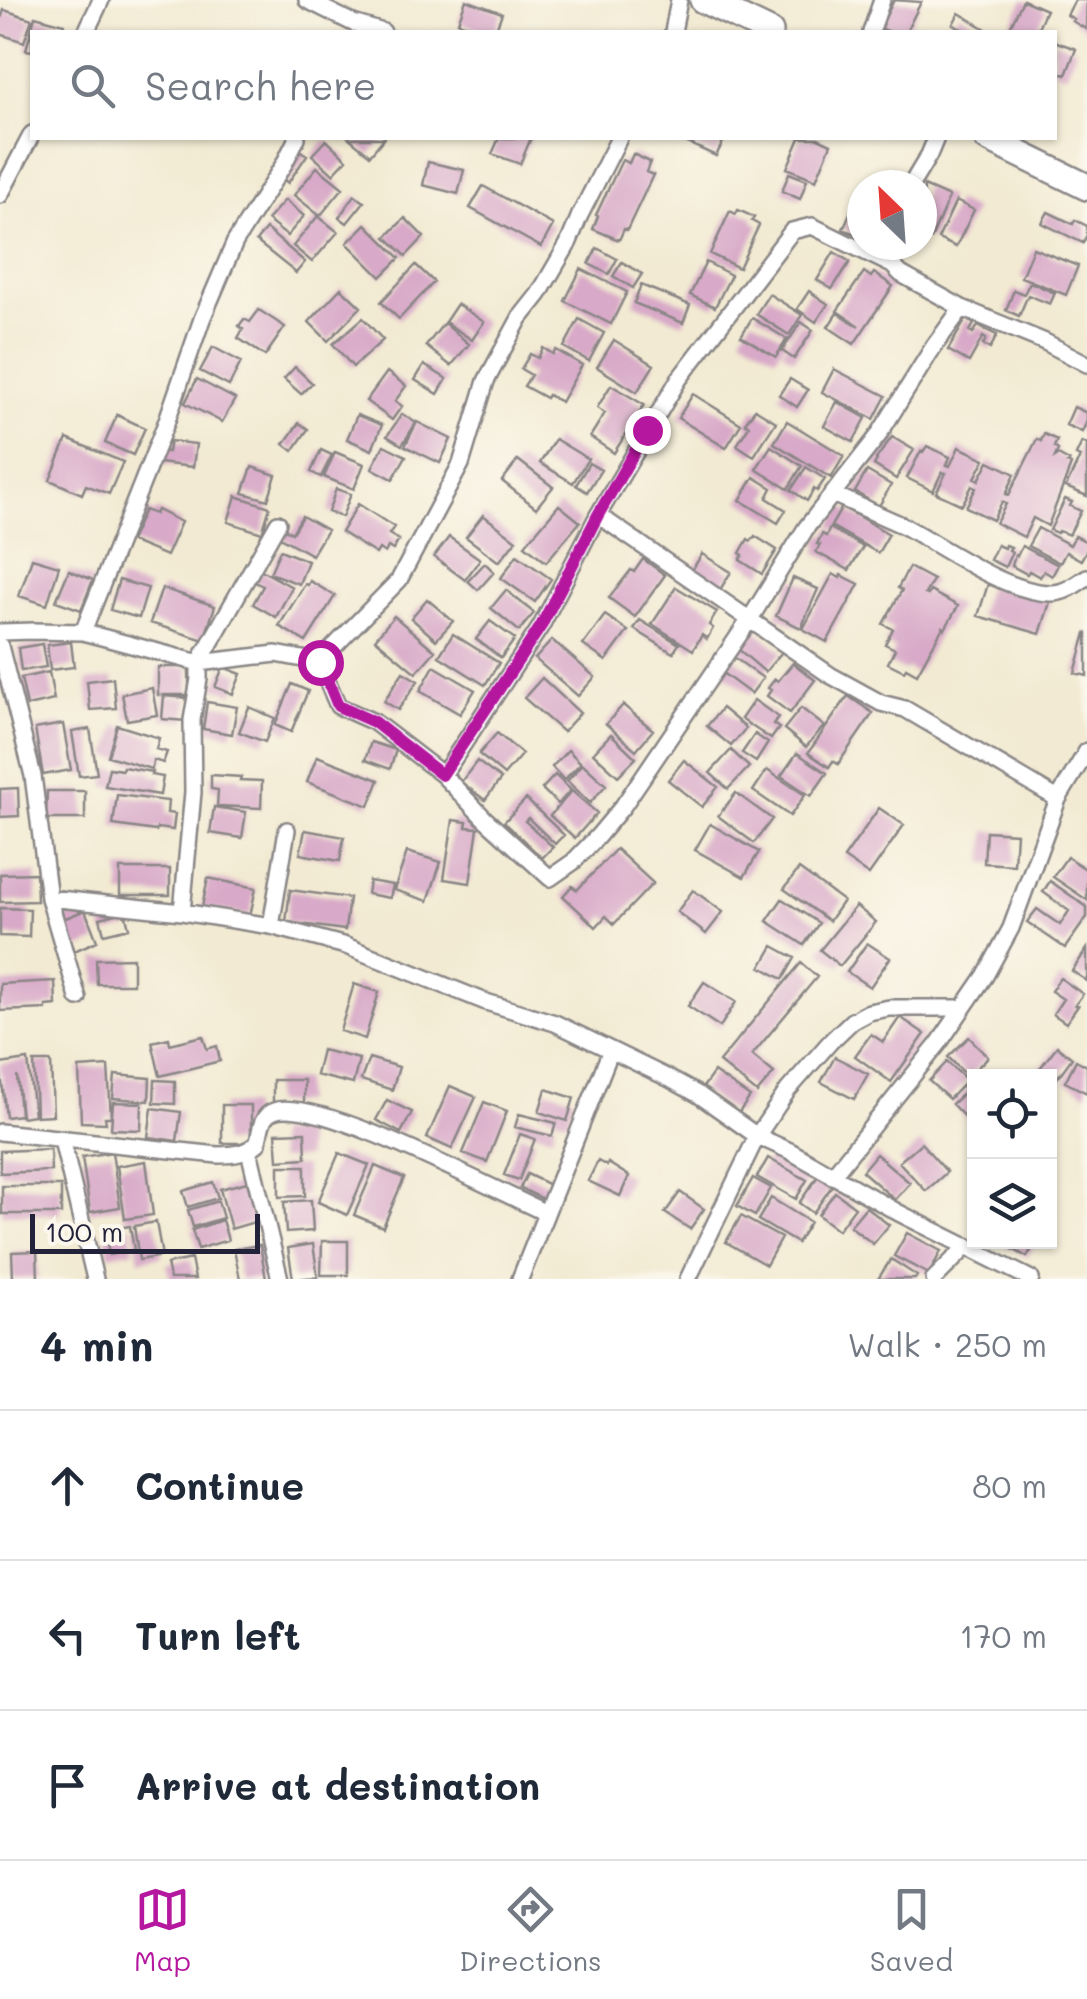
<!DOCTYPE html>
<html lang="en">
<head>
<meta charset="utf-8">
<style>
	body { margin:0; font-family:Mali,sans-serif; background:#f2f2f3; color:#1f2937 }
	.controls { position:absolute; right:30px; bottom:30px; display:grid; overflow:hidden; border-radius:0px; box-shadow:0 2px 8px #0004 }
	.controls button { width:90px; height:90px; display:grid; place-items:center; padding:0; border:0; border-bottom:2px solid #e0e1e3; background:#fff; color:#1f2937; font:50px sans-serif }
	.compass { position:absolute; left:847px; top:170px; width:90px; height:90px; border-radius:50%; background:#fff; box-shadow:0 2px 8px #0004; rotate:335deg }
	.scale { position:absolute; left:30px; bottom:25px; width:230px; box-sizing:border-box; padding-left:10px; border:5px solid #22223b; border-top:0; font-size:28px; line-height:35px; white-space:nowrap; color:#22223b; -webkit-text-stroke:8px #fbf7ec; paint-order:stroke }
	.stop { position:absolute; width:30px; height:30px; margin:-22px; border:8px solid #b5179e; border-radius:50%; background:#fff }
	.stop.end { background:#b5179e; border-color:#fff; box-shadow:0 2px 10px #0008 }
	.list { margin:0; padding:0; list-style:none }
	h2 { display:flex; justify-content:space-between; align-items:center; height:130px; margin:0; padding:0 40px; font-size:42px }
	h2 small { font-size:32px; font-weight:400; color:#747a83 }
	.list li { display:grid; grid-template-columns:65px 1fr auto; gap:30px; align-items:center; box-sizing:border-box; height:150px; padding:0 40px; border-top:2px solid #e0e1e3 }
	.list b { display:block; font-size:38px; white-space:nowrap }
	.list em { font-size:32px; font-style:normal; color:#747a83 }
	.icon { flex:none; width:55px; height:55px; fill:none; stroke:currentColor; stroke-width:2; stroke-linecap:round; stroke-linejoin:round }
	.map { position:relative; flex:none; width:1087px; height:1279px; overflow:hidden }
	.search { position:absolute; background:#fff; box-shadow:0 2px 8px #0004; left:30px; right:30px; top:30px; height:110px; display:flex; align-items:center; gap:25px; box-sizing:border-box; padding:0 35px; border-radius:0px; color:#747a83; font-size:38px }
	.sheet { height:580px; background:#fff }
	nav { display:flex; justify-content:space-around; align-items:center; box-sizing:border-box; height:140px; border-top:2px solid #e0e1e3; background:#fff; font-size:28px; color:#747a83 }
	nav a { display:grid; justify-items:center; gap:5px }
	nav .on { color:#b5179e }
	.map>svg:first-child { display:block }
</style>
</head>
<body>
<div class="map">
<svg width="1087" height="1279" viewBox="0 0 1087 1279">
	<rect width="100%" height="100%" fill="#fbf7ec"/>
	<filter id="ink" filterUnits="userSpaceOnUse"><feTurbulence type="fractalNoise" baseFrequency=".01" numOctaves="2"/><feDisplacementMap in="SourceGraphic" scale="20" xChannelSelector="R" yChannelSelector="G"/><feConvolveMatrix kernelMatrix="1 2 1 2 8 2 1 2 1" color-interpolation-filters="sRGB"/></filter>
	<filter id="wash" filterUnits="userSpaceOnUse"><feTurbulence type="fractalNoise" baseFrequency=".0048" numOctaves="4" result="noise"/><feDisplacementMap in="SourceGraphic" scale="40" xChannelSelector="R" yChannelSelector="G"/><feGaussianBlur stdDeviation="2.25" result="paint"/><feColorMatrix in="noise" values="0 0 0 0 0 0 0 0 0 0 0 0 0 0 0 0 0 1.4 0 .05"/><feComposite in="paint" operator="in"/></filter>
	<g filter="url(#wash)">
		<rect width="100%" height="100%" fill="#f2ead2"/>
		<g id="blocks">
			<path fill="#d8a9c8" d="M466 0 502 13 495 32H487L458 22Z
				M894 0 921 2 906 32H890L880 28Z
				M1023 0 1046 10 1036 32H1023L1010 27Z
				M1075 0H1087L1086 29 1072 21 1074 19 1067 15Z
				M4 10 32 19 24 42 0 34V21Z
				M959 13 991 32H967L953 24Z
				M35 16 64 24 62 32H32V51L26 50Z
				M1054 41 1076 49 1066 75 1054 71Z
				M349 138H384L370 155Z
				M499 138H531L520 164 492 154Z
				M677 138H725L716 156Z
				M800 138H818L831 144 816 180 787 168Z
				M326 140 347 159 333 174 312 155Z
				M296 148 307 155 288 183 278 176Z
				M633 154 650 162 646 172 653 175 627 230 624 229 619 240 593 229 598 216 596 215 622 160 629 163Z
				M428 162 464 170 458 194 423 185Z
				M317 167 343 188 320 216 294 195Z
				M789 173 807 180 800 199 782 191Z
				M483 186 553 225 541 247 470 208Z
				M924 186 949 197 931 239 922 235 926 222 922 220Z
				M355 195 364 202 347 223 339 217Z
				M285 200 304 216 287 236 267 220Z
				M956 201 974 210 956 247 938 239Z
				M854 204 862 207V237L843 229Z
				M738 210 754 217 752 221 759 225 739 268 710 254 730 211 736 214Z
				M1048 212 1073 224 1075 220 1087 226V235L1083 243 1042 223Z
				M318 216 338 232 312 262 293 246Z
				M405 218 424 237 406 256 386 237Z
				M366 224 400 258 381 277 347 243Z
				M266 229 305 262 296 273 256 241Z
				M597 248 617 259 609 274 589 264Z
				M1033 248 1078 266 1066 295 1021 277Z
				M834 252 850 262 832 289 817 280Z
				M622 262 642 274 633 288 613 276Z
				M706 262 731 275 715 307 690 295Z
				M416 265 434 282 399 319 381 302Z
				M581 269 627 292 611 324 565 301Z
				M864 272 871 277 874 273 893 286 854 344 828 327 837 313 859 326 837 311Z
				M1030 282 1055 293 1050 304 1028 295 1019 316 1006 310 1014 290 1024 294Z
				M641 285 690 305 683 323 634 303Z
				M341 288 361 307 328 341 309 322Z
				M809 291 828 304 816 322 797 309Z
				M769 294 802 315 789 335 756 314Z
				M457 304 484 322 472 340 445 322Z
				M259 310 285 327 265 356 238 338 243 329 239 326 244 319 250 322Z
				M363 318 383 340 353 367 333 344Z
				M752 318 787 339 776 357 741 336Z
				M579 319 604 333 589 361 564 347Z
				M966 319 974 324 970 331 973 333 978 326 997 335 990 349 983 345 986 339 983 337 969 362 948 350Z
				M801 322 813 330 794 359 782 351Z
				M444 323 469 344 451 366 426 346Z
				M614 340 654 365 637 392 597 367Z
				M213 347 241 362 229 386 200 371Z
				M543 348 553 354 556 350 582 365 561 402 548 395 546 398 524 386 531 375 521 369 530 354 538 358Z
				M424 365 447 379 438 394 415 380Z
				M295 367 312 383 301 394 284 379Z
				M834 369 886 396 874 419 822 392Z
				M387 372 406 386 395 401 402 406 392 420 366 401Z
				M197 379 235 399 222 422 185 403Z
				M790 379 808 390 797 407 779 395Z
				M611 385 644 405 614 453 590 437 605 413 597 408Z
				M693 394 741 424 726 448 678 418Z
				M837 402 866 418 853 442 824 426Z
				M1074 407 1087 413V421L1082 432 1066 425Z
				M755 409 776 422 754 456 737 445 749 426 745 423Z
				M402 414 416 423 402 445 387 436Z
				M117 415 145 428 133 455 105 443Z
				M357 415 382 425 372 450 347 439Z
				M787 421 844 456 831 478 774 443Z
				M417 422 451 439 440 463 405 446Z
				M299 423 308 429 293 451 284 444Z
				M1044 434 1057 440 1054 447 1058 450 1055 457 1058 455 1069 461 1067 463 1071 465 1048 526 1033 518 1024 537 996 523 1006 504 1002 502 993 520 966 507 976 488 972 486 962 505 936 493 946 473 942 472 933 491 907 478 921 451 923 452 927 446 950 457 947 465 950 466 959 447 985 459 975 478 979 480 989 461 1015 474 1006 494 1009 495 1037 439 1041 441Z
				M892 437 914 450 896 479 874 465 877 460 876 459Z
				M67 439 123 462 109 494 86 485 82 494 50 480Z
				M555 439 588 459 573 483 540 463Z
				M170 441 196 444 193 467 159 463 160 451 168 452Z
				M1082 442 1087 444V496L1066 487 1080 457 1076 455Z
				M384 445 406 456 393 479 372 468Z
				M771 446 802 466 788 489 756 469Z
				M321 450 332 455 321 477 311 472Z
				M335 452 364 464 354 489 324 477Z
				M518 460 553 487 536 508 502 481Z
				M589 463 601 470 587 492 576 485Z
				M252 467 276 475 268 500 243 493Z
				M806 467 825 479 817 491 814 489 807 501 791 490Z
				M867 471 891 485 879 506 855 492Z
				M754 477 772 488 767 498 786 510 778 523 740 500Z
				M336 489 351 494 342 517 328 512Z
				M236 496 270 507 262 533 228 522Z
				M1065 499 1072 502 1070 506 1081 511 1069 535 1059 531 1057 533 1050 530Z
				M358 504 394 527 389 534 399 540 393 550 388 547 385 553 379 549 376 554 341 532Z
				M559 505 580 522 546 562 525 545Z
				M842 507 889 534 878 553 831 526Z
				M144 510 155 514 157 510 181 522 166 556 130 541Z
				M483 515 516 540 499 562 466 537Z
				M302 516 327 530 312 555 278 536 283 528 292 533Z
				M830 528 863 547 849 570 816 552 820 545 817 544 822 534 826 536Z
				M1038 528 1070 545 1075 536 1087 542V549L1081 560 1066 552 1060 563 1028 546Z
				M755 536 777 550 762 574 740 560 743 555 740 553 748 539 751 541Z
				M449 537 480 559 465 580 434 557Z
				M997 545 1004 548 1005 545 1011 547 1009 550 1012 552 1005 567 990 560Z
				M1022 546 1058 565 1052 576 1044 571 1040 577 1029 571 1027 574 1012 566 1015 555 1017 556Z
				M280 550 308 561 299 584 270 573Z
				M702 554 731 572 718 593 689 575Z
				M517 555 551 579 535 602 501 578Z
				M32 558 59 566 47 605 19 596Z
				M643 559 665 575 635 617 609 598 631 570 634 572Z
				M485 563 494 572 478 590 468 581Z
				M909 567 933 580 925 594 928 595 930 591 958 606 945 629 943 627 917 674 906 668 904 671 888 663 895 649 885 644 893 629 883 624 902 590 898 588Z
				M69 570 93 580 81 610 56 601Z
				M261 570 292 587 276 617 253 604 263 586 255 582Z
				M833 574 840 578 841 575 859 584 827 642 803 629Z
				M793 578 818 589 801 628 776 616Z
				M119 580 148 588 139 618 110 610Z
				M310 581 335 596 306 642 279 626 305 584 308 585Z
				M988 584 1050 602 1040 634 978 616Z
				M676 587 717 612 709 625 713 628 707 639 702 635 693 650 652 624Z
				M162 588 215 606 204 640 150 623Z
				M506 590 534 613 519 631 491 608Z
				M427 599 453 621 436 640 411 618Z
				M605 615 628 631 606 661 583 645Z
				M394 616 435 651 416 673 375 639Z
				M640 620 679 644 673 653 634 629Z
				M490 621 515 639 501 658 476 639Z
				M755 630 782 652 765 672 738 649Z
				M1086 633H1087V676L1075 673Z
				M453 634 499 663 485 685 439 656Z
				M552 640 595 677 578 696 535 659Z
				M71 642 74 667 50 670 47 645Z
				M42 644 46 667 21 671 18 648Z
				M732 656 763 678 751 694 721 672Z
				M793 663 815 680 790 713 767 696 771 690 768 688 775 679 778 681Z
				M434 666 475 690 460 714 420 691Z
				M158 667H189V695H158Z
				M223 667 241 674 233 694 215 687Z
				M49 672 54 700 27 706 21 678Z
				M403 672 418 681 398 710 384 701Z
				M113 678 116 708 90 710 87 681Z
				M542 678 580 713 563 732 524 698Z
				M292 684 308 691 291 732 275 725Z
				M152 688 157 715 127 720 122 694Z
				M164 696 188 698 186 721 162 719Z
				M848 696 873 713 838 764 833 761 829 767 808 753Z
				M754 700 778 717 773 724 779 728 771 739 741 719Z
				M207 702 237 707 232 734 203 729Z
				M623 705 653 730 636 750 606 724Z
				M249 707 275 718 265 742 239 732Z
				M722 708 746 728 731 746 707 726Z
				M801 708 824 726 806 747 784 729Z
				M63 724 71 770 43 775 35 729Z
				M117 725 159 738 156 749 167 752 163 763 154 760 151 769 108 756Z
				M90 729 97 774 79 776 72 732Z
				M497 733 522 754 504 775 479 754Z
				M611 734 636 758 618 776 593 753Z
				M755 734 768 743 756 762 742 753Z
				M371 742 396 750 390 769 365 760Z
				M568 750 581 763 564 780 552 767Z
				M731 750 749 767 728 789 710 773Z
				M797 753 827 773 811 796 781 776Z
				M317 756 379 780 369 806 307 782Z
				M684 760 718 787 702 807 668 780Z
				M477 761 501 779 485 800 461 782Z
				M583 764 606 785 590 803 567 781Z
				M123 767 152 772 151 775 163 777 160 795 105 786 109 768 122 770Z
				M767 770 805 795 790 816 753 791Z
				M211 775 241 777 240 780 262 781 261 808 217 806 218 790 211 789Z
				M555 775 571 790 558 804 542 789Z
				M18 788 19 816 0 817V789Z
				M47 791H85V819H46Z
				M572 791 597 813 575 838 550 816Z
				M736 793 772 819 754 843 718 816Z
				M117 795 168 801 167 813 175 814 173 830 157 828 156 831 113 825Z
				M526 799 564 835 555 844 528 818 525 821 553 847 542 858 504 822Z
				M214 807 246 812 242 838 210 833Z
				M879 808 904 825 869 875 844 858Z
				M453 820 467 822 466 827 478 828 470 883 444 879Z
				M710 824 759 852 744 877 695 850Z
				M305 830 344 837 340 861 300 854Z
				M986 831 1016 833 1014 865 984 863Z
				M616 849 653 883 614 924 606 916 596 927 563 896 572 886 577 890Z
				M407 852 441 862 428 901 394 890Z
				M1067 857 1087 870V900L1053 877Z
				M120 869H170V895H120Z
				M799 869 843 901 829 921 784 889Z
				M36 873 37 901 0 902V874Z
				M208 878 256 888 250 916 202 907Z
				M369 881 393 885 390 898 367 894Z
				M1050 881 1087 907V917L1065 948 1027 922 1037 909 1060 925 1069 911 1043 892Z
				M290 890 349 898 345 930 286 922Z
				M693 890 723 912 706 934 677 912Z
				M782 899 819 923 804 945 767 921Z
				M856 906 876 922 840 966 820 950Z
				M0 908 30 909 29 937 0 936Z
				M85 910 97 941 74 951 61 920Z
				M125 912 129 928 104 934 100 918Z
				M867 943 890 958 870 987 847 972Z
				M773 946 795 958 783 979 761 967Z
				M1087 949V981L1072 971Z
				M133 958V984H97L96 959Z
				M801 963 817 977 752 1055 774 1073 757 1093 719 1062Z
				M1060 978 1083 994 1075 1005 1078 1006 1066 1023 1053 1014 1063 999 1051 991Z
				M55 981 56 1005 46 1006V1009L0 1011V984Z
				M704 982 736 1002 720 1027 688 1006Z
				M354 984 379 992 365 1039 340 1031Z
				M900 1017 925 1034 891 1082 855 1056 871 1034 883 1042Z
				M203 1036 207 1049 217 1046 220 1061 160 1076 152 1042 169 1038 170 1044Z
				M969 1037 988 1057 968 1077 948 1057Z
				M1057 1046 1072 1058 1050 1088V1076H1034Z
				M322 1050 359 1059 353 1084 316 1075Z
				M835 1057 868 1074 854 1099 821 1082Z
				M369 1058 399 1067 392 1090 361 1080Z
				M28 1060 34 1115 21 1117 17 1076 20 1115 6 1117 0 1064Z
				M1076 1060 1087 1066V1093L1065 1082Z
				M34 1062H51L53 1115 36 1116Z
				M947 1062 967 1080 949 1099 929 1081Z
				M108 1066 111 1117H105L106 1123 81 1122 79 1068Z
				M714 1072 750 1097 737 1115 701 1090Z
				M115 1075 150 1078 149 1101 113 1098Z
				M155 1080 175 1081V1104L154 1103Z
				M273 1080H304V1103H273Z
				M971 1085 974 1088V1127L952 1104Z
				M450 1086 476 1097 452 1149 427 1138Z
				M546 1089 574 1098 567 1121 539 1112Z
				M387 1100 412 1112 401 1133 376 1120Z
				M113 1102 142 1103 141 1130 111 1129Z
				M484 1102 507 1111 487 1162 463 1153Z
				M222 1105H251V1143H222Z
				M152 1108 181 1112 177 1141 148 1137Z
				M519 1114 556 1123 552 1136 515 1127Z
				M305 1132 306 1158 278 1160 276 1133Z
				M520 1134 535 1139 519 1180 504 1175Z
				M921 1143 947 1172 926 1191 899 1162Z
				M50 1149 51 1171 0 1173V1151Z
				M112 1152 120 1207 90 1212 82 1157Z
				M339 1153 369 1165 347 1215 318 1202Z
				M876 1154 910 1183 895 1200 862 1171Z
				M768 1158 807 1180 796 1199 757 1177Z
				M146 1161 153 1215 125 1219 117 1166Z
				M598 1161 607 1166 608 1163 629 1176 620 1196 588 1181Z
				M279 1166H305V1196L279 1197Z
				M375 1166 404 1178 383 1227 354 1215Z
				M527 1174 552 1186 545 1200 520 1188Z
				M818 1176 832 1186 813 1213 799 1203Z
				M753 1178 771 1188 755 1216 737 1206Z
				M213 1182 218 1198 188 1207 183 1191Z
				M247 1182 258 1221 231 1229 220 1189Z
				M2 1186H61V1214H2Z
				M680 1192 704 1209 690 1229 665 1213Z
				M835 1192 855 1207 838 1230 818 1215Z
				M771 1198 810 1222 797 1243 758 1220Z
				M311 1200 313 1231 286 1233 284 1202Z
				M218 1201 223 1218 193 1227 188 1210Z
				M866 1207 889 1225 873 1244 850 1226Z
				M741 1216 781 1238 766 1265 726 1242Z
				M222 1220 228 1240 198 1249 192 1230Z
				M156 1222 162 1256 139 1260 134 1226Z
				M130 1226 134 1250 109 1255 105 1230Z
				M907 1233 941 1251 929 1274 894 1256Z
				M322 1241H348V1275H321Z
				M1000 1242H1036L1027 1257Z
				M313 1244 318 1277 293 1279 288 1248Z
				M260 1245 266 1279H240L234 1249Z
				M37 1251 38 1278 13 1279 12 1252Z
				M191 1259 195 1279H170L167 1264Z
				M891 1259 917 1276 915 1279H878Z"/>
		</g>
	</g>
	<g filter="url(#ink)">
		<use href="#blocks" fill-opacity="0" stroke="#8a8686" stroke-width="2.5"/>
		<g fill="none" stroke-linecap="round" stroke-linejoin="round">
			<g stroke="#8a8686" stroke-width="20">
				<path id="minor" d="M307 0 353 23 383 32
					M86 32 101 0
					M673 32 679 0
					M871 32 882 0
					M911 185 929 155 936 138
					M0 195 32 134
					M887 245 892 265 901 274 962 308 1045 342 1087 364
					M833 494C856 505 880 515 904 526 943 547 1008 594 1052 593 1066 593 1076 584 1087 577
					M598 515 830 675 881 703 905 709 1058 799
					M0 632 34 631 83 632 199 663 276 654 319 662 338 706 374 722 443 775 485 819 550 878 573 862 598 836 623 806 750 619 806 528 878 436 934 346 962 308
					M83 632 166 423 202 319 235 242 284 164 297 138
					M0 646 33 776 49 898 78 998
					M319 662 399 580 461 464 486 381 520 318 539 294 568 244 580 215 619 138
					M443 775 541 626 598 515 679 379 792 231 812 226 892 265
					M49 898 182 912 271 926 346 946 486 1002 555 1023 668 1078 699 1095 757 1136 790 1151 899 1213 1031 1279
					M182 912 193 792 192 720 199 679V663L278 523
					M271 926 287 830
					M0 1132 218 1155C234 1155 245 1154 258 1143 260 1132 261 1115 274 1111 317 1095 498 1192 546 1213
					M62 1140 95 1279
					M249 1151 280 1279
					M832 1176 939 1043 985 976 1011 928 1058 799 1087 751
					M520 1279 611 1050
					M688 1279 757 1136 788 1090 831 1041 852 1021 869 1012 889 1008H961
					M934 1279 967 1246"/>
			</g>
			<g stroke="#8a8686" stroke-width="30">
				<path id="primary" d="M703 0 770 32
					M987 138 1087 187"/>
			</g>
			<use href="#minor" stroke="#fff" stroke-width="15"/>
			<use href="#primary" stroke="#fff" stroke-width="25"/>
		</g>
	</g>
	<g fill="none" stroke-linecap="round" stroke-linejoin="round" filter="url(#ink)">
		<path stroke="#b5179e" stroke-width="12" d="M320 662 338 706 374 722 442 775 541 626 598 515 647 430"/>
	</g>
</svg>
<div class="controls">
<button><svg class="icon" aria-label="locate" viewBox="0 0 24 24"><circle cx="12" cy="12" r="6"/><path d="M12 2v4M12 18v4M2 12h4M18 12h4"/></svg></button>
<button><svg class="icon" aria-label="layers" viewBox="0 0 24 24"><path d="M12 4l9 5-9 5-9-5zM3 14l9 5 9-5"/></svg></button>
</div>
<svg class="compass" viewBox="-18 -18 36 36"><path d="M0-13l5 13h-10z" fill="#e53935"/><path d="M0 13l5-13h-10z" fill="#747a83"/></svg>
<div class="scale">100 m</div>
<div class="stop" style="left:320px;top:662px"></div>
<div class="stop end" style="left:647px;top:430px"></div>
<div class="search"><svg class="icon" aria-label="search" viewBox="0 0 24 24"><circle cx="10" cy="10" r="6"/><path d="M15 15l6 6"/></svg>Search here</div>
</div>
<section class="sheet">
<h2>4 min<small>Walk · 250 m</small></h2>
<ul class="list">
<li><svg class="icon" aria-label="ahead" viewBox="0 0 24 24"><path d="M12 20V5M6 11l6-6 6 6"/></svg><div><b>Continue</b></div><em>80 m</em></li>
<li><svg class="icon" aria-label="left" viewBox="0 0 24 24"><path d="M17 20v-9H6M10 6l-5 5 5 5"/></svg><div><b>Turn left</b></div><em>170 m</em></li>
<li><svg class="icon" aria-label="arrive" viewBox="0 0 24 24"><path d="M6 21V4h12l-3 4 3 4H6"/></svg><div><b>Arrive at destination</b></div></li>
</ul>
</section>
<nav>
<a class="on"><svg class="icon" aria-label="map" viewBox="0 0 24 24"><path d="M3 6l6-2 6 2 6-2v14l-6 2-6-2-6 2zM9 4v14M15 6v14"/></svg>Map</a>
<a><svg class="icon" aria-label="directions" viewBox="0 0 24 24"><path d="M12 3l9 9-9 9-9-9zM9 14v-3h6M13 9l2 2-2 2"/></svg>Directions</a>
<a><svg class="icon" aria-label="saved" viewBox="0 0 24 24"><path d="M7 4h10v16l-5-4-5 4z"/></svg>Saved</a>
</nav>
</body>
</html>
